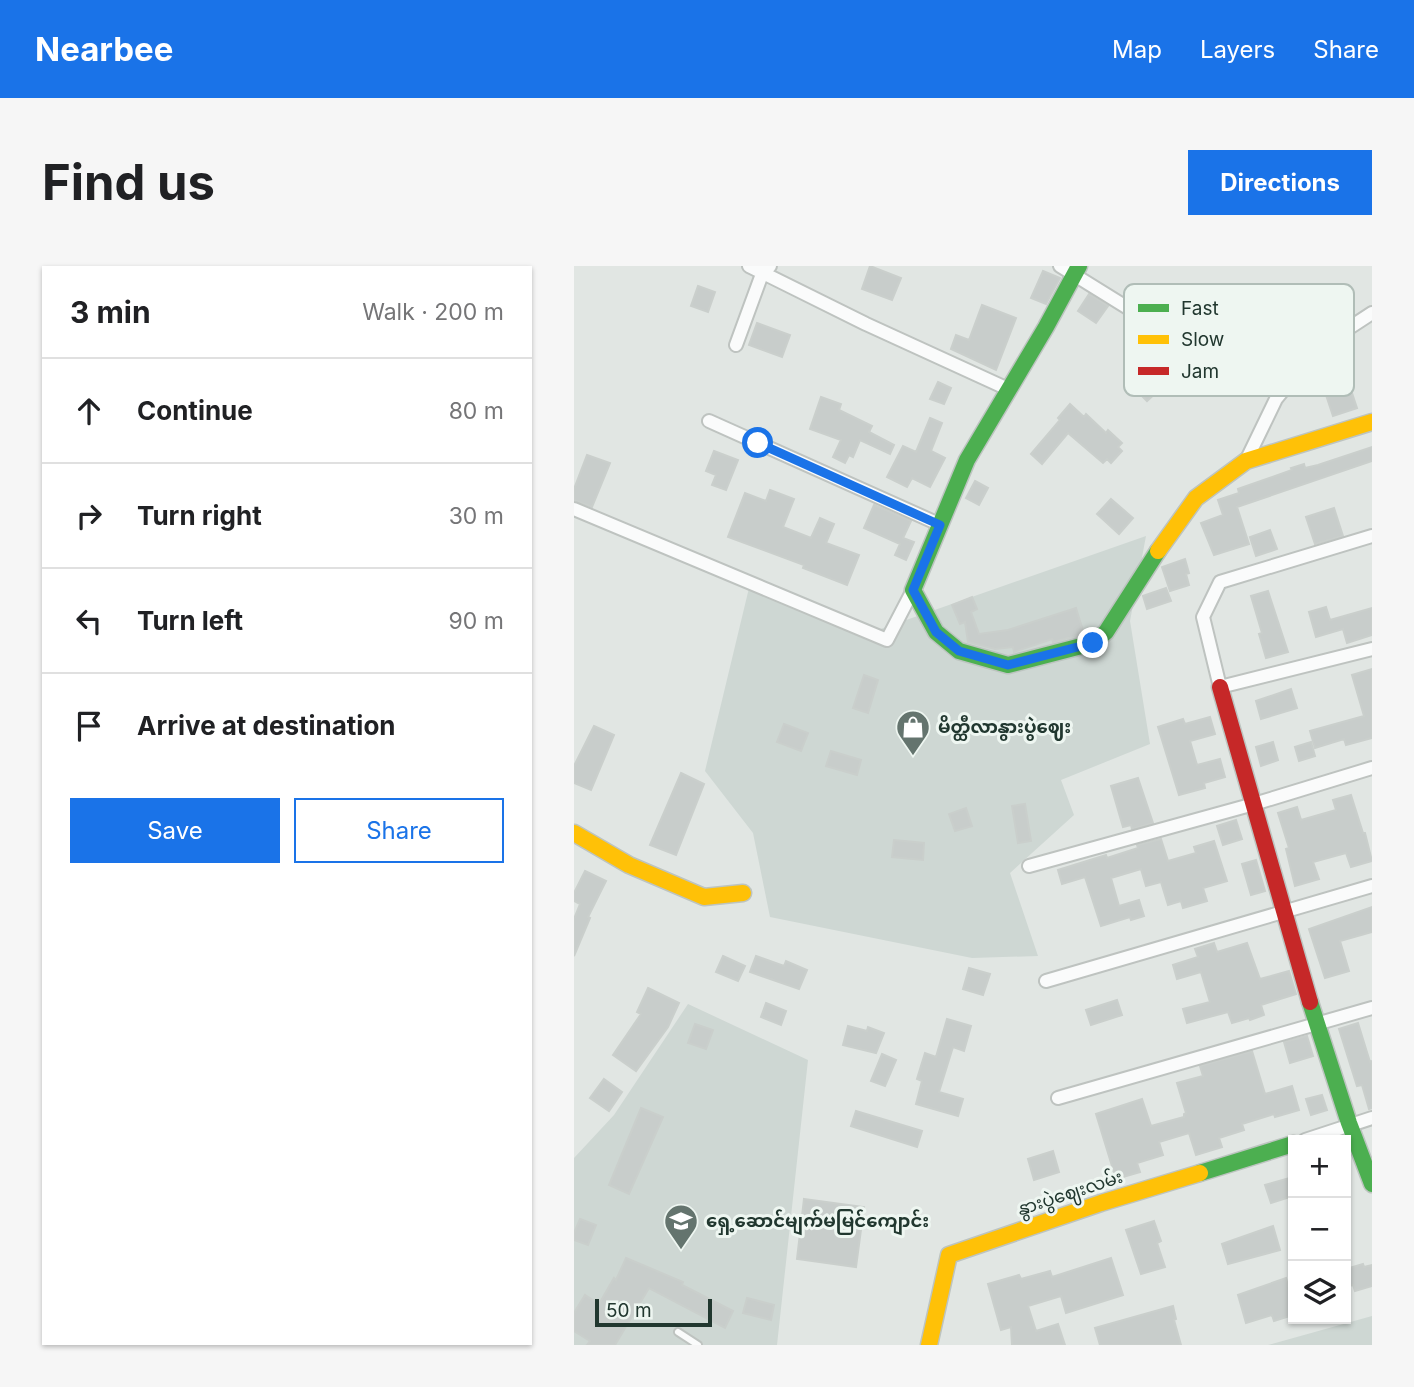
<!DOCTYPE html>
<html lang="en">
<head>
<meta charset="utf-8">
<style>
	body { margin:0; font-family:Inter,"Noto Sans Myanmar",sans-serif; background:#f6f6f6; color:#202124 }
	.controls { position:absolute; right:21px; bottom:21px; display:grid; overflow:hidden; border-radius:0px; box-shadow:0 2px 5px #0004 }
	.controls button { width:63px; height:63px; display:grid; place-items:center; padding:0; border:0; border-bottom:2px solid #e0e0e0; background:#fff; color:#202124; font:35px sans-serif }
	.scale { position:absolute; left:21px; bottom:18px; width:117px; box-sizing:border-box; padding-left:7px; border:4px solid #21372f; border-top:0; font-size:19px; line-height:24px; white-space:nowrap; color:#21372f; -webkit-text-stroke:5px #eef6f1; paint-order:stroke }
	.stop { position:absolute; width:21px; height:21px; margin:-16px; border:5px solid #1a73e8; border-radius:50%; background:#fff }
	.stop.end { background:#1a73e8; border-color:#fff; box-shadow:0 2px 7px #0008 }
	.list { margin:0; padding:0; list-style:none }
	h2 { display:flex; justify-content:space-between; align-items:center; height:91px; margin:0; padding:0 28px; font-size:30px }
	h2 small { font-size:23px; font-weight:400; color:#757577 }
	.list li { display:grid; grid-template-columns:46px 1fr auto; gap:21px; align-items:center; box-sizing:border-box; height:105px; padding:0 28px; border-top:2px solid #e0e0e0 }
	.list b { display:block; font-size:26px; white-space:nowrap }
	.list em { font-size:23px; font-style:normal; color:#757577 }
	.actions { display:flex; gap:14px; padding:21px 28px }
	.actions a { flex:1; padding:16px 0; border:2px solid #1a73e8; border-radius:0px; text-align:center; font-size:24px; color:#1a73e8 }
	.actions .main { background:#1a73e8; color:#fff }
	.icon { flex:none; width:38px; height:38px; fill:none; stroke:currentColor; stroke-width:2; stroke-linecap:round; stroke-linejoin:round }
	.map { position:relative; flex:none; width:798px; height:1079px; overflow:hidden; border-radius:0px }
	header { display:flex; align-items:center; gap:42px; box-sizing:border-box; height:98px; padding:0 35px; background:#1a73e8; color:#fff }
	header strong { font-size:33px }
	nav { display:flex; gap:38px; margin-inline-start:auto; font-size:24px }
	.intro { display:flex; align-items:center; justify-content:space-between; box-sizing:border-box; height:168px; padding:0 42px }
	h1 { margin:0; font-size:49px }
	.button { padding:18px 32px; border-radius:0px; background:#1a73e8; color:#fff; font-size:24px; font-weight:700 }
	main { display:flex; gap:42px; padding:0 42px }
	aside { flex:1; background:#fff; border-radius:0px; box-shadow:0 2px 5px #0004 }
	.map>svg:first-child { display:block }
</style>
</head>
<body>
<header>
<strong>Nearbee</strong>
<nav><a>Map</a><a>Layers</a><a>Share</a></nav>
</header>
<div class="intro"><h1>Find us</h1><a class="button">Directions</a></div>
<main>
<aside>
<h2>3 min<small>Walk · 200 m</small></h2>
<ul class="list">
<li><svg class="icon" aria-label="ahead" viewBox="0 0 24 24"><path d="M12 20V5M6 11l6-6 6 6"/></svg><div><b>Continue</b></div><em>80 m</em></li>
<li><svg class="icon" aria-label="right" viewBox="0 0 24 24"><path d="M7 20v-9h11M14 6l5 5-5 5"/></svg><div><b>Turn right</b></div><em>30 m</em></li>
<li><svg class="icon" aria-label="left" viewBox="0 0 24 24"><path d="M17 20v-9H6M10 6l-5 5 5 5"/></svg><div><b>Turn left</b></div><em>90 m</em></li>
<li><svg class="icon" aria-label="arrive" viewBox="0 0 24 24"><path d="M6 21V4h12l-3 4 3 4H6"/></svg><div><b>Arrive at destination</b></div></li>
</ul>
<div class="actions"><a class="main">Save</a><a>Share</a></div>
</aside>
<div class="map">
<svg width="798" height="1079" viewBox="0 0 798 1079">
	<rect width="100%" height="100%" fill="#e1e6e3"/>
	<path fill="#ced7d3" d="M572 270 556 355 576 478 487 514 500 549 436 607 464 690 398 692 196 651 179 567 131 505 175 322 298 366Z
		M114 738 234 794 203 1079H0V892L40 849Z
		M798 1050V1079H694Z"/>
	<path fill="#c8cdcb" stroke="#cacfcc" stroke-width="2" d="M296 0 327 12 318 34 288 23Z
		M469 5 486 12 472 38 457 32Z
		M124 20 141 26 134 46 117 40Z
		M515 28 534 40 522 57 504 45Z
		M408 39 442 52 422 104 377 83 382 69 395 74Z
		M183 57 216 69 208 91 175 79Z
		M572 111 585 124 573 135 561 123Z
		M364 116 377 122 370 138 356 133Z
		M775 118 783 142 759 150 751 126Z
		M247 131 267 138 265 144 298 160 295 166 320 179 316 188 286 174 279 191 275 189 271 197 259 191 267 174 236 163Z
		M496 138 510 151 512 148 532 167 534 164 548 177 544 181 548 185 537 197 533 193 529 197 494 167 468 198 457 188 486 154 484 152Z
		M356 152 368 157 357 185 371 192 356 221 338 212 333 221 313 211 329 180 342 186Z
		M798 181V195L663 241 675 278 640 289 627 257 649 249 644 234 665 227 664 223 718 204 717 202 730 198 731 202 744 199Z
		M140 185 164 194 152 224 138 219 142 209 132 205Z
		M13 189 36 197 18 241 0 234V223Z
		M401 215 414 222 405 239 392 232Z
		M196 224 220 233 209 261 237 272 246 252 260 258 252 277 285 289 273 319 229 302 230 299 154 271 171 227 192 235Z
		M537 233 559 252 545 268 523 248Z
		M300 239 337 255 329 272 340 276 332 294 321 289 326 278 290 262Z
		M760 242 769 270 741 278 732 251Z
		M696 264 703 283 682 290 676 271Z
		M611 293 615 307 612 308 615 319 596 325 588 301Z
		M592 322 597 335 573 343 569 330Z
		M694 325 714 386 692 392 685 368 688 367 677 330Z
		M398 331 403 343 397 346 405 368 434 364 502 342 510 368 479 376 478 373 440 386 439 381 421 383 394 376 391 356 386 358 378 339Z
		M752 341 756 354 798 342V369L773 377 769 363 742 371 735 346Z
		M798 403V472L772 479 770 473 741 482 736 465 790 450 778 409Z
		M290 409 304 414 294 447 279 442Z
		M717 423 723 442 687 453 682 435Z
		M636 451 641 468 616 475 623 499 646 493 651 511 630 517 631 522 605 529 584 461 609 453 611 458Z
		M210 458 234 467 227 485 203 476Z
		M20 460 40 469 17 524 0 517V500Z
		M699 476 704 494 687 500 682 481Z
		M737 476 741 490 725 495 721 481Z
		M257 485 287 494 283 509 252 500Z
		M107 507 130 518 102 589 76 579Z
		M564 512 579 557 558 563 557 559 549 561 537 520Z
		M777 529 789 567H791L798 595 777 601 772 587 739 596 745 613 721 620 712 583 715 582 704 547 723 541 727 554 762 544 759 534Z
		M451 538 457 575 444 577 438 540Z
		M392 542 398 560 381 565 375 548Z
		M662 554 668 573 649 579 643 560Z
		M587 573 594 595 622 587 620 581 640 575 653 615 629 622 633 635 609 642 607 635 594 639 587 616 572 620 567 603 537 612 545 640 565 634 570 650 557 654 556 651 527 660 511 611 488 618 484 604 532 589 533 592 564 582 563 579Z
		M320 574 350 577 349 594 318 591Z
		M682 594 691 625 677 629 668 598Z
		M11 605 32 615 14 651 16 652 0 690V653L6 638 0 635V627Z
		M798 641V666L766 675 775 705 751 712 735 663Z
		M640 677 643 686 673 677 686 713 715 705 722 728 687 739 690 749 676 754 675 752 658 757 654 746 613 757 609 743 636 736 627 706 603 713 599 699 624 691 621 683Z
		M149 690 171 700 164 715 142 706Z
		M182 690 210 700 212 695 233 704 225 723 176 706Z
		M395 702 416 708 409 729 389 723Z
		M74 722 105 737 94 761 62 805 39 789 67 748 63 746Z
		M543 734 548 749 517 759 512 744Z
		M192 737 212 745 207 759 187 751Z
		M373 753 397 760 390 785 379 781 365 826 389 833 384 850 342 838 348 815 343 813 351 787 362 791Z
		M784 757 796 796 798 795V842L795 843 788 819 783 820 765 763Z
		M121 758 139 764 132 783 114 777Z
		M274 760 293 765 294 761 310 767 302 787 269 779Z
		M733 770 739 790 716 797 710 776Z
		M678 785 691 828 718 820 725 844 701 851 700 848 668 858 670 864 645 872 648 881 622 889 615 867 585 876 589 889 563 897 566 906 542 913 522 848 568 833 577 860 610 851V848L612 847 603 817 629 810 626 800Z
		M308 788 322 794 311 820 297 815Z
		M30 813 48 826 35 845 16 832Z
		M748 829 753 844 737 849 732 833Z
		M67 842 89 851 55 928 35 919Z
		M282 845 348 865 343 881 277 860Z
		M479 885 485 906 460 914 454 893Z
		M719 911V930L697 937 691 919Z
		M230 933 290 941 282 1001 223 993Z
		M6 953 22 959 14 979 0 974V967Z
		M580 955 587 975 583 977 591 1001 567 1008 552 964Z
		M699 960 706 984 654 998 648 978Z
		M52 992 109 1016 108 1019 159 1045 151 1062 75 1022 41 1079H13L16 1075 0 1065V1047L11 1029 25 1038 40 1012 42 1014Z
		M537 992 549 1029 492 1047 487 1030 454 1040 462 1065 484 1058 491 1079H438L437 1061 427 1064 414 1018 445 1009 447 1013 476 1005 478 1011Z
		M789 998 790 1001 798 999V1020L781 1025 779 1019 772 1021V1003Z
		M712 1012 719 1037V1049L700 1055 698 1049 672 1057 664 1029Z
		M173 1032 200 1039 197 1054 169 1047Z
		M599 1040 602 1053 600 1054 607 1079H526L521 1062Z"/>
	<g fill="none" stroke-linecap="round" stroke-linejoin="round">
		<g stroke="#bec3c0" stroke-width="10">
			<path id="lane" d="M104 1066 124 1079"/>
		</g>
		<g stroke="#bec3c0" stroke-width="16">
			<path id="street" d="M175 0 292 58 434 123
				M486 0 578 57
				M162 79 188 8 196 0
				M135 155 367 259
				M672 195 702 133 743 83 798 47
				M0 243 313 374 339 324
				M798 270 646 316 629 351 646 421 798 383
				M455 600 680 538 798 502
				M472 715 798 620
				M484 832 798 742
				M731 874 798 852"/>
		</g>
		<g stroke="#bdc4c0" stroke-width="19">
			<path id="fast" d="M505 0 472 61 393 194 339 324 362 366 385 385 434 399 519 377 532 366 584 285
				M736 736 775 857 798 918
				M626 907 719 878"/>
		</g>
		<g stroke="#bdc4c0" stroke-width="19">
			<path id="slow" d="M584 285 622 232 672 195 798 156
				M0 567 55 599 130 631 169 627
				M355 1079 375 989 527 937 626 907"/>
		</g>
		<g stroke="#bdc4c0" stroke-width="19">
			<path id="jam" d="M646 421 736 736"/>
		</g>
		<use href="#lane" stroke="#fafbfb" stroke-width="6"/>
		<use href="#street" stroke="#fafbfb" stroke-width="12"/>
		<use href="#fast" stroke="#4caf50" stroke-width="16"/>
		<use href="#slow" stroke="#ffc107" stroke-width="16"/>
		<use href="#jam" stroke="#c62828" stroke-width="16"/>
	</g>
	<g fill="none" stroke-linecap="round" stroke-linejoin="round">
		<path stroke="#1a73e8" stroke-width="9" d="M184 177 366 259 339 324 362 366 385 385 434 399 519 377"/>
	</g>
	<defs>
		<g id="shop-pin" transform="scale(1.75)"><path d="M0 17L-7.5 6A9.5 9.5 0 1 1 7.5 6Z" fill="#64746e" stroke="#eef6f1"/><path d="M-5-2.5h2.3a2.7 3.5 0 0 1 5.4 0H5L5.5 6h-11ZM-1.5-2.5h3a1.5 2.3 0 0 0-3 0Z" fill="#fff"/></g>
		<g id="school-pin" transform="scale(1.75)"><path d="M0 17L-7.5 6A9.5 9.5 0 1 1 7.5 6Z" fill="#64746e" stroke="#eef6f1"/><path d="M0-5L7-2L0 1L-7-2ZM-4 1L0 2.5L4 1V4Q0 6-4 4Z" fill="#fff"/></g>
	</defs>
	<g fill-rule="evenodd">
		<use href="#shop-pin" x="339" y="461"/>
		<use href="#school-pin" x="107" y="955"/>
	</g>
	<g text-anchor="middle" stroke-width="6" stroke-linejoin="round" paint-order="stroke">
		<g font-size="18" font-weight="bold" fill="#21372f" stroke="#eef6f1" text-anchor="start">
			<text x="364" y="467">မိတ္ထီလာနွားပွဲဈေး</text>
			<text x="132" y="961">ရှေ့ဆောင်မျက်မမြင်ကျောင်း</text>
		</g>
		<g font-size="18" fill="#21372f" stroke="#eef6f1">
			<text transform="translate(496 927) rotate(-18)" y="6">နွားပွဲဈေးလမ်း</text>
		</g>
	</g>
	<rect x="550" y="18" width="230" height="112" rx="10" fill="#eef6f1" stroke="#b0bdb7" stroke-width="2"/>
	<rect x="564" y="38" width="31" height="8" fill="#4caf50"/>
	<rect x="564" y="69" width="31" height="9" fill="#ffc107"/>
	<rect x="564" y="101" width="31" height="8" fill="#c62828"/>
	<g font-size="19" fill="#21372f">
		<text x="607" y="49">Fast</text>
		<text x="607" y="80">Slow</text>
		<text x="607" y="112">Jam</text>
	</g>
</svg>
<div class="controls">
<button>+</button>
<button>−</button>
<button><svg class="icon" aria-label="layers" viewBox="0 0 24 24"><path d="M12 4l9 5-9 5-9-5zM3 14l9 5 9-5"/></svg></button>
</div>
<div class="scale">50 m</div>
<div class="stop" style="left:184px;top:177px"></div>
<div class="stop end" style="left:519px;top:377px"></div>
</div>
</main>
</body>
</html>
